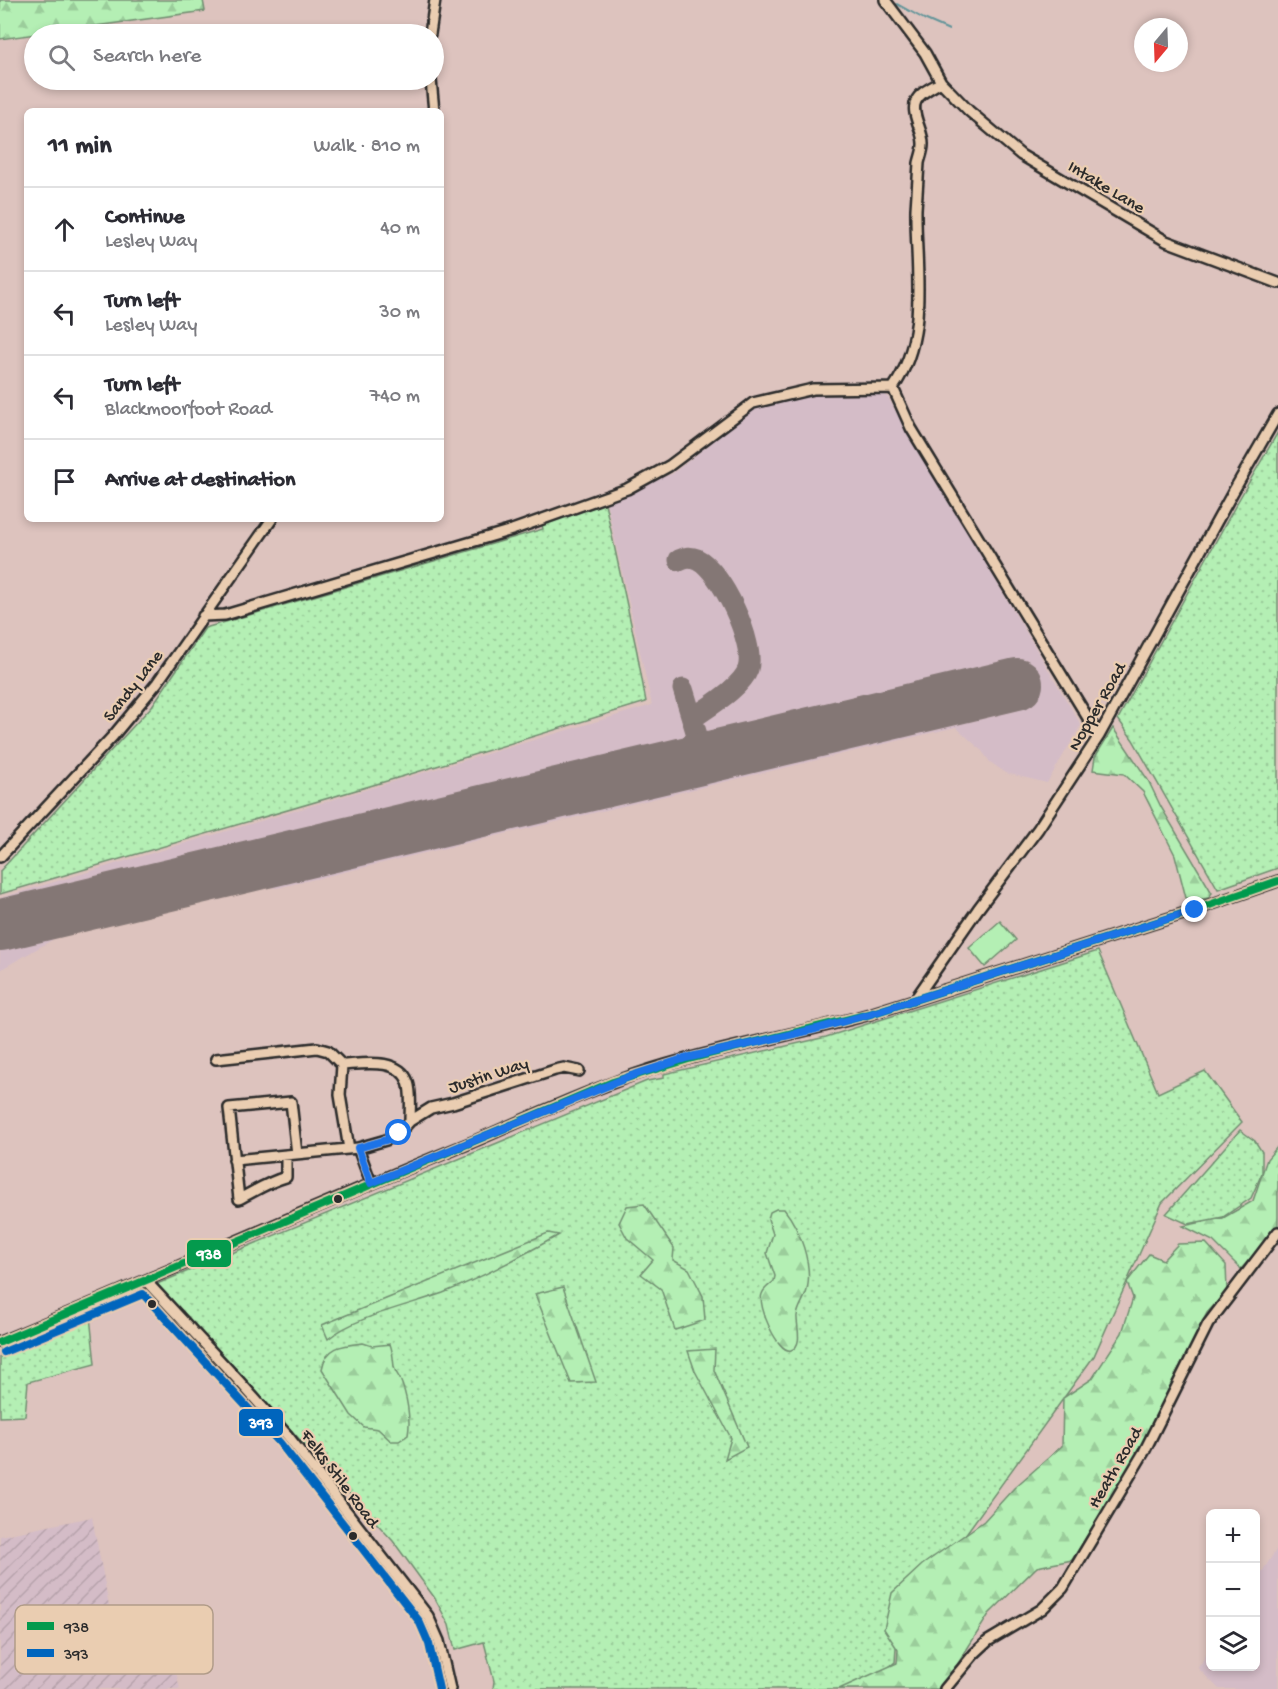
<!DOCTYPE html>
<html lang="en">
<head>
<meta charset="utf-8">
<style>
	body { margin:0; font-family:"Gochi Hand",sans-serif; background:#f7f7f7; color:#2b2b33 }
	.controls { position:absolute; right:18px; bottom:18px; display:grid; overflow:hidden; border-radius:9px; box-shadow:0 3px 9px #0003 }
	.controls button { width:54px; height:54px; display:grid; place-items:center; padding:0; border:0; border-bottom:2px solid #e1e1e2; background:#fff; color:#2b2b33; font:30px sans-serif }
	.compass { position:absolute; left:1134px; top:18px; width:54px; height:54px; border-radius:50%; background:#fff; box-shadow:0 3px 9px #0003; rotate:199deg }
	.stop { position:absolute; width:18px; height:18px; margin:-14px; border:4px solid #1a73e8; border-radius:50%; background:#fff }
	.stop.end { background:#1a73e8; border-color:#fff; box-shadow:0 2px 6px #0008 }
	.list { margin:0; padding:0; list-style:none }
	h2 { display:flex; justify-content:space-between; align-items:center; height:78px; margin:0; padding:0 24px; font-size:26px }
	h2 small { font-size:20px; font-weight:400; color:#7c7c81 }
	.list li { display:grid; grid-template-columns:39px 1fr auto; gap:18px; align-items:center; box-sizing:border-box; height:84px; padding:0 24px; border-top:2px solid #e1e1e2 }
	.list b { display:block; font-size:22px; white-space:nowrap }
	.list p { margin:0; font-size:20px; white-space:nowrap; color:#7c7c81 }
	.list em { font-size:20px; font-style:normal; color:#7c7c81 }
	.icon { flex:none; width:33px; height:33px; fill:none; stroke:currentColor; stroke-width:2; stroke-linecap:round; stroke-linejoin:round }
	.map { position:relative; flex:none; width:1278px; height:1689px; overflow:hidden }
	.search { position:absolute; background:#fff; box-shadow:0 3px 9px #0003; left:24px; top:24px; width:420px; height:66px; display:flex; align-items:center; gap:15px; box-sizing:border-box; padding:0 21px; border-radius:33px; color:#7c7c81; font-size:22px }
	.panel { position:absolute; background:#fff; box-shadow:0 3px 9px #0003; left:24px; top:108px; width:420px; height:414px; border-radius:9px }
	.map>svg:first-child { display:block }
</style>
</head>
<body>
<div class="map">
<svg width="1278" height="1689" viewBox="0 0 1278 1689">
	<defs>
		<pattern id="industrial-furrows" width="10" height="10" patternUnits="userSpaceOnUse" patternTransform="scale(1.5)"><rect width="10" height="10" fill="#d4bcc7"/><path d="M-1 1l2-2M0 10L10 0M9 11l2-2" fill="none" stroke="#b6a2ab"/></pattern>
		<pattern id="grass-dots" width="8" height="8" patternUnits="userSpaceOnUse" patternTransform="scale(1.5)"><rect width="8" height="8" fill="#b4efb4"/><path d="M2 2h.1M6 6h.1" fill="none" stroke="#9bcd9b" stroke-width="1.8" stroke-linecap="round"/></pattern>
		<pattern id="forest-firs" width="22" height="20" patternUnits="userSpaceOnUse" patternTransform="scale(1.5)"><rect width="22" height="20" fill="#b4efb4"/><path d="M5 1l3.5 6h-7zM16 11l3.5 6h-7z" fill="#9bcd9b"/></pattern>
	</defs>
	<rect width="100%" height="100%" fill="#ddc3be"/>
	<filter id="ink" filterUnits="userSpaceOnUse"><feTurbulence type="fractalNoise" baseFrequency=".0167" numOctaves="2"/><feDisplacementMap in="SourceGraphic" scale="12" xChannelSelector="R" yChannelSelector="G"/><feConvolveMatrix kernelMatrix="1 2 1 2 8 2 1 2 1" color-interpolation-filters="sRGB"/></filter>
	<g filter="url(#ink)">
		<path fill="#d4bcc7" d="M878 390 887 396 1081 725 1047 783 1006 773 990 762 982 751 956 727 277 888 254 885 59 936 0 970V898L652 705 605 496 672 474 756 407 814 393Z
			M1278 1547V1689H1219L1198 1668 1210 1649V1666H1256V1581Z"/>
		<path fill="url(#industrial-furrows)" d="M92 1517 113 1626 161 1610 180 1689H0V1536Z"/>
		<path fill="url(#grass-dots)" stroke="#708d70" stroke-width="1.5" d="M1278 432V868L1218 889 1133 740 1118 719 1237 503Z
			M605 503 637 652 646 702 404 776 0 894V871L152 706 205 628 543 529 542 525Z
			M1098 951 1158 1093 1205 1071 1242 1122 1162 1203 1094 1356 965 1535 899 1608 895 1662 862 1689H493L494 1681 484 1642 455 1650 449 1625 434 1597 393 1541 157 1284 647 1081 664 1078V1074L826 1037Z
			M1240 1130 1255 1141 1262 1152V1173L1251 1198 1223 1217 1188 1224 1166 1214Z
			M90 1316 95 1364 28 1382 25 1416 0 1417V1354Z"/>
		<path fill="url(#forest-firs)" stroke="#708d70" stroke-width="1.5" d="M0 0H203L205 11 0 39Z
			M1113 728 1148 780 1161 807 1212 893 1208 898 1197 900 1186 898 1175 855 1143 792 1124 774 1093 770 1095 757Z
			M1278 1146V1227L1241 1269 1213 1241 1183 1226 1223 1218 1253 1201 1267 1159Z
			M644 1204 674 1248 673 1260 689 1269 703 1296 705 1320 675 1330 661 1289 641 1274 653 1260 627 1238 619 1223 627 1206Z
			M776 1209H784C800 1229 813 1265 807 1290 805 1299 798 1307 797 1316 796 1324 804 1346 791 1350 778 1354 757 1306 762 1294 764 1288 770 1285 774 1281L775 1276 767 1253 773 1234 768 1219 770 1212Z
			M548 1233 559 1235C521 1256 483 1277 443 1293 410 1305 354 1317 328 1339L322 1325Z
			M1206 1243 1226 1265 1227 1291 1207 1313 1133 1462 1072 1560 1037 1567 989 1614 957 1665 938 1689H839L897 1663 898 1650 884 1629 892 1593 922 1565 984 1521 1014 1488 1062 1446 1063 1398 1092 1379 1122 1333 1133 1298 1127 1282 1149 1254 1163 1260 1178 1244Z
			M563 1287 596 1382 571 1383 535 1294Z
			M363 1343 372 1346 390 1344C393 1352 393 1358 394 1367 395 1372 398 1375 400 1379 407 1395 411 1419 408 1435L399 1441H391L378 1429 364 1427 351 1415 322 1369C326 1346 343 1345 363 1343Z
			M715 1349 714 1370 747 1447 725 1459 731 1438 695 1371 688 1351Z"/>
		<path fill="#b4efb4" stroke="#708d70" stroke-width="1.5" d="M1000 921 1016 940 985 967 969 948Z"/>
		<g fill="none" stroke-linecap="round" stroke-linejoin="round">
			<path stroke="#64959a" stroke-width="2" d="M897 4 924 19 949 30"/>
			<path stroke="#847774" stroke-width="21" d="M679 560C686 557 690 556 697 559 721 570 756 644 748 669 742 687 708 707 693 718
				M665 767 692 745 697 735 683 689"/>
			<path stroke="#847774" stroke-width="52" d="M1 925 1017 684"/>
			<g stroke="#2b2b2b" stroke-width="14">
				<path id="minor" d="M885 0 925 53 941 82 969 111 1021 155 1166 241 1278 283
					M430 34 435 0
					M431 80 434 111
					M893 388 911 428 1099 736
					M893 388C930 336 915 268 916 209 917 194 918 179 919 163 920 158 923 151 923 145 924 131 910 114 916 101 920 92 933 87 941 82
					M203 616 225 615 512 530 627 489 669 466 753 403 813 389 893 388
					M0 857 113 736 157 683 272 519
					M916 998 978 909 1038 829 1099 736 1233 492 1278 414
					M216 1059 317 1048 328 1051 342 1065
					M342 1065C362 1064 399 1057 408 1082 412 1093 410 1109 410 1121
					M342 1065 340 1095 349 1149
					M358 1148 371 1183
					M286 1155V1177C268 1182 255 1191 239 1199L229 1108 291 1102 297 1154
					M234 1160 358 1148 386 1140 399 1133 410 1121 431 1108 453 1103 555 1070 564 1068 579 1071
					M146 1281 239 1381 288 1436 428 1616 439 1641 450 1689
					M0 1342C157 1277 312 1207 470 1143 524 1120 579 1094 634 1075 711 1049 792 1036 870 1014L1195 910 1278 881
					M945 1689 974 1654 988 1641 1042 1609 1063 1588 1144 1452 1208 1324 1278 1232"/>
			</g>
			<use href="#minor" stroke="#eacdb1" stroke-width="9"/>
			<g stroke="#eacdb1" stroke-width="12">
				<path id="bus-1" d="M0 1342 613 1082 692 1058 870 1014 1195 910 1278 881"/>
			</g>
			<g stroke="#eacdb1" stroke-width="12">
				<path id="bus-2" d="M4 1352 143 1294 280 1443 419 1621 429 1644 439 1689"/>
			</g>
			<use href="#bus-1" stroke="#049a4d" stroke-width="8"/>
			<use href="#bus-2" stroke="#0065bd" stroke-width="8"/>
		</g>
	</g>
	<g fill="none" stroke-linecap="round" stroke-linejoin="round" filter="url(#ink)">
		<path stroke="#1a73e8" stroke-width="8" d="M399 1133 386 1140 358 1148 371 1183 631 1076 686 1058 816 1029 870 1014 1195 910"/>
	</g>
	<g fill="#2b2b2b" stroke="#eacdb1" stroke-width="2">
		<circle cx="338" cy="1199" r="5"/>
		<circle cx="152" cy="1304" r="5"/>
		<circle cx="353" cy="1536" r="5"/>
	</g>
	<g text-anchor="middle" stroke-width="4.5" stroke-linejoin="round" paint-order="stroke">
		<g font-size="18" fill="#2b2b2b" stroke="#eacdb1">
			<text transform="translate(1107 186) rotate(31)" y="6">Intake Lane</text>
			<text transform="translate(132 685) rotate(-52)" y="6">Sandy Lane</text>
			<text transform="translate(1096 706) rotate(-60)" y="6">Nopper Road</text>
			<text transform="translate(488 1074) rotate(-18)" y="6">Justin Way</text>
			<text transform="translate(1114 1467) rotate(-60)" y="6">Heath Road</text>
			<text transform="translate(341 1478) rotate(53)" y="6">Felks Stile Road</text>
		</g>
	</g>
	<rect x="15" y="1605" width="198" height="69" rx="9" fill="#eacdb1" stroke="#b19c89" stroke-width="1.5"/>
	<rect x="27" y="1622" width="27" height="8" fill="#049a4d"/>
	<rect x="27" y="1649" width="27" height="8" fill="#0065bd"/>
	<g font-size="16" fill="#2b2b2b">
		<text x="64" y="1632">938</text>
		<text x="64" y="1659">393</text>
	</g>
	<g stroke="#eacdb1" stroke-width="2">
		<rect x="186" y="1239" width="46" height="29" rx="6" fill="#049a4d"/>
		<rect x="238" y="1408" width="46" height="29" rx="6" fill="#0065bd"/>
	</g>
	<g font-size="16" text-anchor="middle" font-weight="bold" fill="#fff">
		<text x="209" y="1259">938</text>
		<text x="261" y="1428">393</text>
	</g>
</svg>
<div class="controls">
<button>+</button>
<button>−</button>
<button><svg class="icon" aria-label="layers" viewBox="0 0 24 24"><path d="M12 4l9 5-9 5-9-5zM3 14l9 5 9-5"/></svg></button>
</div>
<svg class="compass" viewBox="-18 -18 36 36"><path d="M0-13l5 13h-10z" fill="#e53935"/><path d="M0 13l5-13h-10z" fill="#7c7c81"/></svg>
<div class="stop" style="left:399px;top:1133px"></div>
<div class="stop end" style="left:1195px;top:910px"></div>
<div class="search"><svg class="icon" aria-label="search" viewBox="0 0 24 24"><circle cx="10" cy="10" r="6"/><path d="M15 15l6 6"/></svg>Search here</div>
<section class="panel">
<h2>11 min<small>Walk · 810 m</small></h2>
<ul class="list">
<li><svg class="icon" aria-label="ahead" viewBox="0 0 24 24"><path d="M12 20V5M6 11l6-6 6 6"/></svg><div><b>Continue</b><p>Lesley Way</p></div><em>40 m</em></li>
<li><svg class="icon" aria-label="left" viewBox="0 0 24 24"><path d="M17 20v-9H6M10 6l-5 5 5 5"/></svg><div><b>Turn left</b><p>Lesley Way</p></div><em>30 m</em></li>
<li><svg class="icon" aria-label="left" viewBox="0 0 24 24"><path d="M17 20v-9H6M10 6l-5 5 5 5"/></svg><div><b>Turn left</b><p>Blackmoorfoot Road</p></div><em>740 m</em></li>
<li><svg class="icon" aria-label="arrive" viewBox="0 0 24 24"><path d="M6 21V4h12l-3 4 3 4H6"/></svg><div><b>Arrive at destination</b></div></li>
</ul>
</section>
</div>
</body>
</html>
